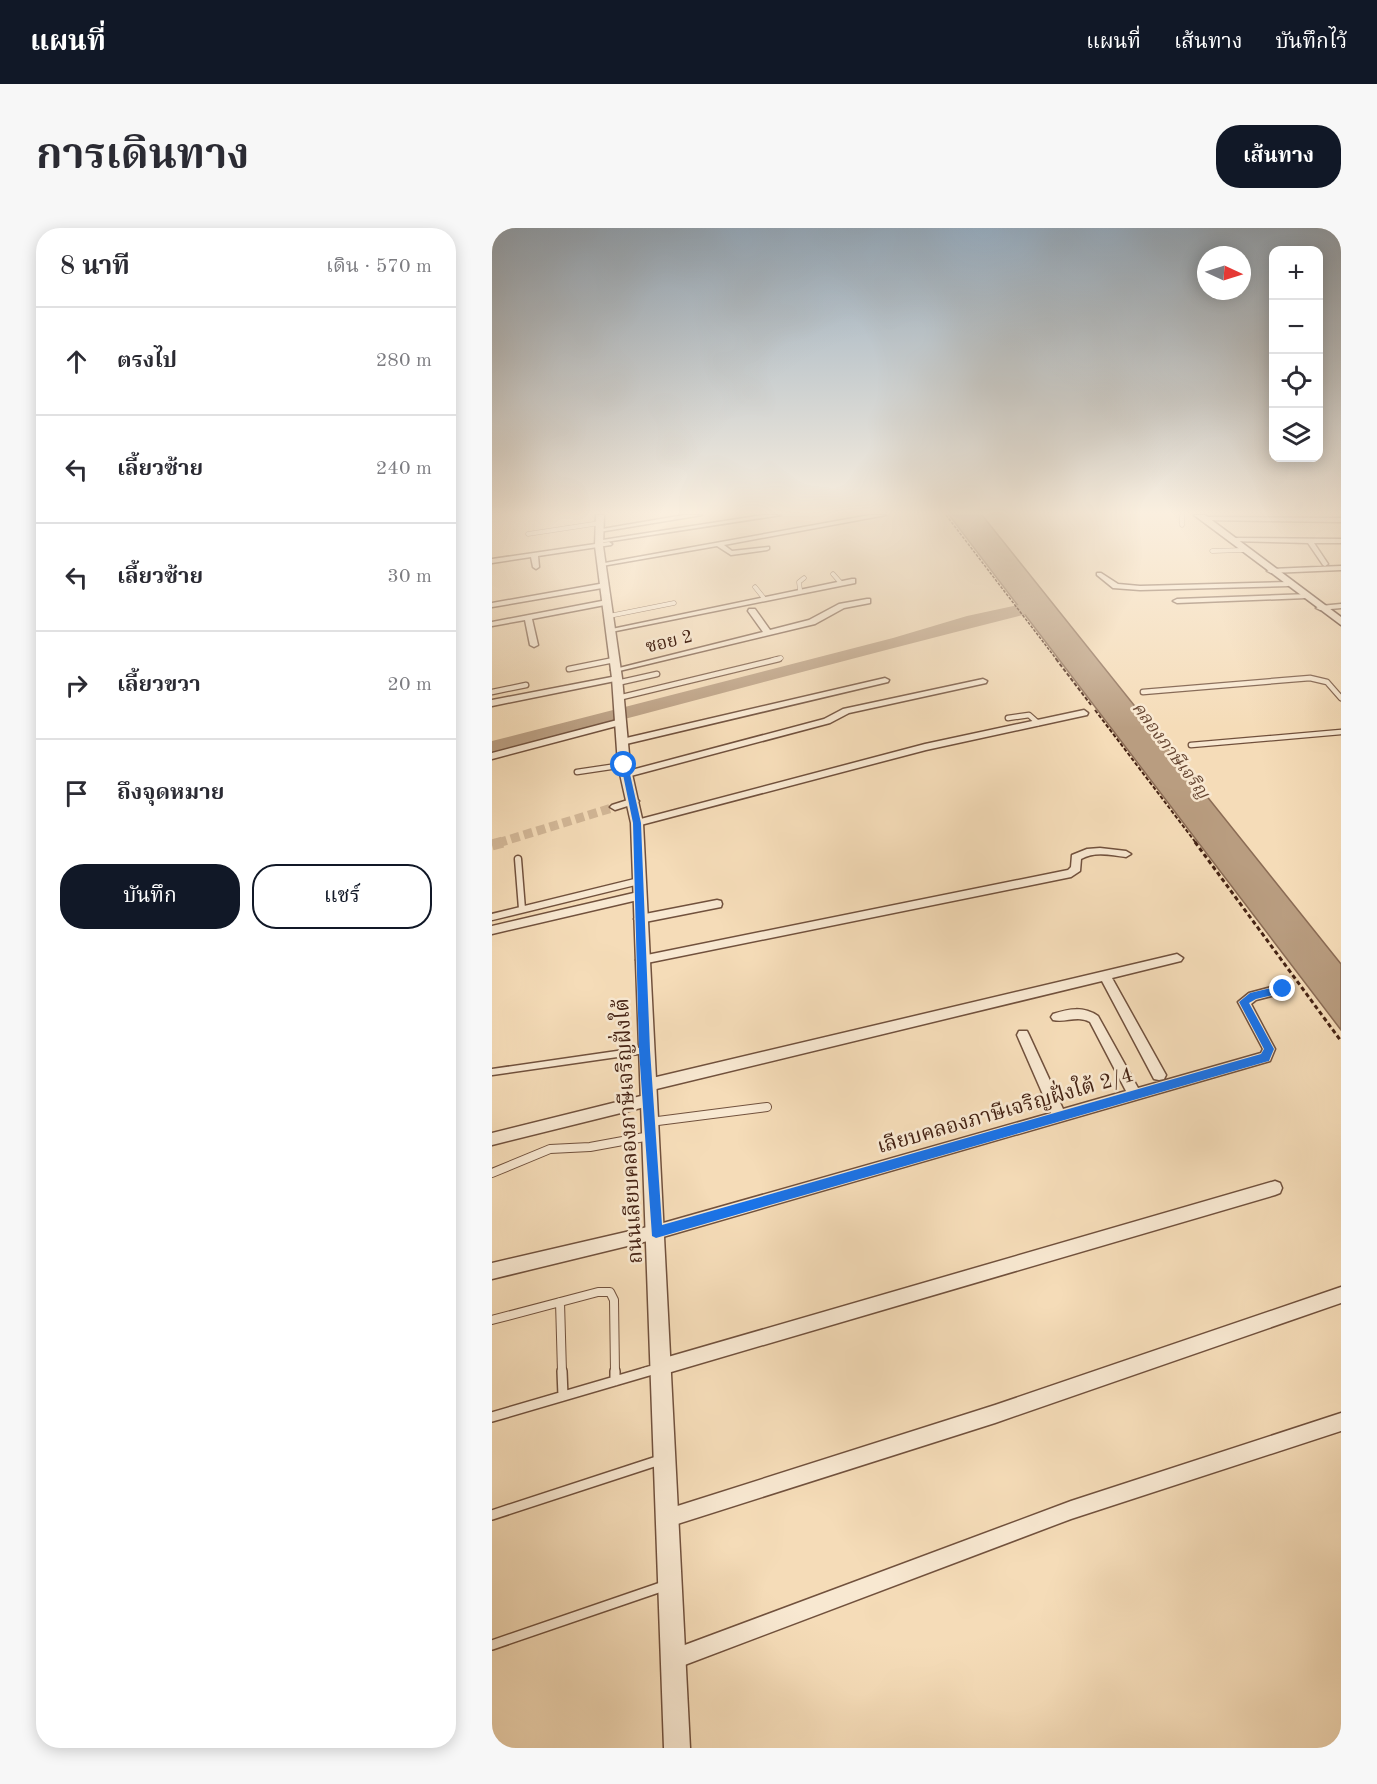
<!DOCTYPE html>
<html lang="th">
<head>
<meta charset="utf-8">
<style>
	body { margin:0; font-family:"Old Standard TT","Noto Serif Thai",serif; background:#f7f7f7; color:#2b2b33 }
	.controls { position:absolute; right:18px; top:18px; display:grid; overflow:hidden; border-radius:12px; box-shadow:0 3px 15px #0003 }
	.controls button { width:54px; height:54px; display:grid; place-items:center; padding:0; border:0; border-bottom:2px solid #e1e1e2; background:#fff; color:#2b2b33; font:30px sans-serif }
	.compass { position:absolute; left:705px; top:18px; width:54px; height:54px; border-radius:50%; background:#fff; box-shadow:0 3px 15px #0003; rotate:94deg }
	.stop { position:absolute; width:18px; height:18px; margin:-14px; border:4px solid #1a73e8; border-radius:50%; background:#fff }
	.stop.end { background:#1a73e8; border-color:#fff; box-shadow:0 2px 6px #0008 }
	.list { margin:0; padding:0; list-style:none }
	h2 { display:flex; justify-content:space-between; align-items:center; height:78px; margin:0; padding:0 24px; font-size:26px }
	h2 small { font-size:20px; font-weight:400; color:#7c7c81 }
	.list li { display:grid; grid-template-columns:39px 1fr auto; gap:18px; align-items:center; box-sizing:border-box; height:108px; padding:0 24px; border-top:2px solid #e1e1e2 }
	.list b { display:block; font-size:22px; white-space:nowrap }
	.list em { font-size:20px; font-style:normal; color:#7c7c81 }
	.actions { display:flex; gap:12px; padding:18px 24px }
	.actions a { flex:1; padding:14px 0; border:2px solid #111827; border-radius:24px; text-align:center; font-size:21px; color:#111827 }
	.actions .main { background:#111827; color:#fff }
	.icon { flex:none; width:33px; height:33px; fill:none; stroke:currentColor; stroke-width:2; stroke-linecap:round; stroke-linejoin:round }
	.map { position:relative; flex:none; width:849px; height:1520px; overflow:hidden; border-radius:24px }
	header { display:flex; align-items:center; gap:36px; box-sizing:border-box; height:84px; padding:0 30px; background:#111827; color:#fff }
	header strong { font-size:28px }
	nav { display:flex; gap:33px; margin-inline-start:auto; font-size:21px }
	.intro { display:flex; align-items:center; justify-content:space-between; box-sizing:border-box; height:144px; padding:0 36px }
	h1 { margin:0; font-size:42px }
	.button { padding:15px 27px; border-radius:24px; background:#111827; color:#fff; font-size:21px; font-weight:700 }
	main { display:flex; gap:36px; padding:0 36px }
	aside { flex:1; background:#fff; border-radius:24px; box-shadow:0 3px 15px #0003 }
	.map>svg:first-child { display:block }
</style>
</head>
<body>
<header>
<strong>แผนที่</strong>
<nav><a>แผนที่</a><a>เส้นทาง</a><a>บันทึกไว้</a></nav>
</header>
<div class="intro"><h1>การเดินทาง</h1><a class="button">เส้นทาง</a></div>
<main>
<aside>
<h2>8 นาที<small>เดิน · 570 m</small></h2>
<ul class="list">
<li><svg class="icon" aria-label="ahead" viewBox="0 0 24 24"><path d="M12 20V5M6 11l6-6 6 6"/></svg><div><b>ตรงไป</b></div><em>280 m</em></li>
<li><svg class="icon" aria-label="left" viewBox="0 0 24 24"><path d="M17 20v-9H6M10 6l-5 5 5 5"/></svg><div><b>เลี้ยวซ้าย</b></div><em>240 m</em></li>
<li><svg class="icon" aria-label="left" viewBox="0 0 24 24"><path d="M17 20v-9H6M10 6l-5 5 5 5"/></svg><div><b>เลี้ยวซ้าย</b></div><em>30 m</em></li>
<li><svg class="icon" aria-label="right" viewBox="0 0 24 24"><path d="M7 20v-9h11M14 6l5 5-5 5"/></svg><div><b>เลี้ยวขวา</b></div><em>20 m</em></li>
<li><svg class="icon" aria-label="arrive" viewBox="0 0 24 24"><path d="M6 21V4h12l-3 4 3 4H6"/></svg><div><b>ถึงจุดหมาย</b></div></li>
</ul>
<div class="actions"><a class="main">บันทึก</a><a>แชร์</a></div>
</aside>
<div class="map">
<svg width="849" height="1520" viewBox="0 0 849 1520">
	<rect width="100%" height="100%" fill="#f5dcb8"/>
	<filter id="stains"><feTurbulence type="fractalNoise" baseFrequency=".00333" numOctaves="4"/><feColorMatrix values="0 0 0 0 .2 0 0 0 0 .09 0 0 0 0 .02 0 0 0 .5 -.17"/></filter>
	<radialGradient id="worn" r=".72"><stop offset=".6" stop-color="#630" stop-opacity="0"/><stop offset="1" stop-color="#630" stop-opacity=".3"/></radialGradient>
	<path fill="#b99d80" stroke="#8b6c55" stroke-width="1.5" d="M457 287H490L849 736V802Z"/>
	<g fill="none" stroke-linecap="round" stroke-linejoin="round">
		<path fill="#b99d80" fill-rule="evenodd" d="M545 373 553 378 551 382C367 427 184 479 0 525V513L401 410 475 388Z"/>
		<path stroke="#d2b797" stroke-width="9" stroke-dasharray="9 4.5" stroke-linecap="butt" d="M6 615 123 579"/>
		<path stroke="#d2b797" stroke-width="11" stroke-dasharray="11 6" stroke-linecap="butt" d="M0 617 11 614"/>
		<g stroke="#71513d" stroke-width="5">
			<path id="service-far4" d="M690 287V297
				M36 306 108 295
				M720 323 752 322
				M341 346 348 354
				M263 359 271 369
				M308 362 307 354 312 350
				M117 388 182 375
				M281 432 289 430"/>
		</g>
		<g stroke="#71513d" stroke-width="7">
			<path id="service-far3" d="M77 441 122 432
				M125 455 165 446
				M0 464 34 457
				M651 464 818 450 835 454 849 470
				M126 470 287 431
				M516 490 537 487 546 495
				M699 517 849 504
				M85 544 132 537"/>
		</g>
		<g stroke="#71513d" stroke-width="9">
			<path id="service-far2" d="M26 631 30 681
				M0 689 147 653
				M0 844 153 822"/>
		</g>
		<g stroke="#71513d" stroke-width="10">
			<path id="service-far1" d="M158 894 275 879
				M0 945 58 921 98 919 158 908
				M68 1074 70 1144
				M0 1092 106 1064H118L122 1072 123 1144
				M152 1144 166 1140"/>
		</g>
		<g stroke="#71513d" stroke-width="12">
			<path id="service" d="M70 1143 71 1168
				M123 1143V1153
				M0 1189 157 1143
				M0 1287 168 1232
				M0 1417 172 1358"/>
		</g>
		<g stroke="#71513d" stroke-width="3">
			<path id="minor" d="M192 287H210L107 304 104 302Z
				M271 287H289L107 315 104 313Z
				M378 287H394L232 317 240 323 277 319V321L275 322 239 327 225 318 110 338 107 336Z
				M712 289 849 290V294L710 292V290Z
				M739 310 849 311V315H822L836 336 833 338 831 337 816 315 737 313V311Z
				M117 314 120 316 119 317 46 328 47 339 44 341 41 339 39 329 0 335V331Z
				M849 338V342L779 345 775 343 779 341Z
				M605 345H609L626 356 648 358 796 354 800 356 796 358 648 362 621 360 605 347Z
				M360 351H363V355L119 404 115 402Z
				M113 355H116V359L0 379V375Z
				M817 366V370H814L685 375 681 373 685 371Z
				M375 371H378V375L352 380 323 396 123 444 119 442 271 404 256 383 257 381H263L278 402 317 392 347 376Z
				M115 372H118V376L40 391 46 417 42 419 38 417 33 392 0 398V394Z
				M849 376V380L828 382 824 380 828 378Z
				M125 448 129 450 128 452 0 478V472Z
				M393 450 397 452 396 454 130 517 125 514 130 511Z
				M491 451 495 453 494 455 357 485 338 495 135 549 130 546 132 544 332 491 351 481Z
				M592 482 596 485 595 487 434 522 145 598 140 595 141 593 433 516Z
				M129 491 132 492V496L0 531V525Z
				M142 570 147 573 145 575 123 582 118 579 120 577Z
				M608 620 634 623 639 626 634 629C619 627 603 623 589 631L588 643 579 649 150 736 144 732 150 728 576 642 579 639 580 627 595 621Z
				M146 664 151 668 150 671 0 706V698Z
				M225 672 229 673 230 676 229 679 148 695 142 691 148 687Z
				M685 726 691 730 689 733 620 750 674 847 672 851 667 852 662 851 610 753 156 863 151 861 149 857 151 853 156 851Z
				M791 756 795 758 797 761 795 764 764 772 759 776 783 821 778 833 164 1011 0 1051V1035L164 997 559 885 525 807 527 803H535L537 807 571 881 634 863 598 794C585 787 574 795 561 792L559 789 561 786C577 781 591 778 606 788L646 860 769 825 771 821 746 774 757 765Z
				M157 866 162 868 164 872 162 876 157 878 0 917V905Z
				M783 953 788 955 790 960 788 965 783 967 169 1147 163 1145 161 1139 163 1133 169 1131Z
				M849 1059V1075L503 1195 176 1299 170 1296 167 1290 170 1284 176 1281 503 1177Z
				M849 1185V1203L579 1291 182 1441 175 1438 172 1431 175 1424 182 1421 579 1273Z"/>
		</g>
		<g stroke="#71513d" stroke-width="3">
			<path id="tertiary" d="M104 287H112L111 318 130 450 138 537 151 595 198 1520H172L139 595 126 537 120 450 103 318Z"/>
		</g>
		<g stroke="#452314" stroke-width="3">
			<path id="secondary" d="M702 287H713L849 389V397Z"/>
		</g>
		<path stroke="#452314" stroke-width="1.5" stroke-dasharray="3 1.5" stroke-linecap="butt" d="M454 287 565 432"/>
		<path stroke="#452314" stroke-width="2" stroke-dasharray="4 2" stroke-linecap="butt" d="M564 431 599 477
			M603 482 704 615"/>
		<path stroke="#452314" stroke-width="3" stroke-dasharray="4.5 3" stroke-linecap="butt" d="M703 614 849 813"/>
		<use href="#service-far4" stroke="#f8e8d1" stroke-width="4"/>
		<use href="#service-far3" stroke="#f8e8d1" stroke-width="4.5"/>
		<use href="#service-far2" stroke="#f8e8d1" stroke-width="6"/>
		<use href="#service-far1" stroke="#f8e8d1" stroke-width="8"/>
		<use href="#service" stroke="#f8e8d1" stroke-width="9"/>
		<use href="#minor" fill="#f8e8d1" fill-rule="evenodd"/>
		<use href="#tertiary" fill="#f8e8d1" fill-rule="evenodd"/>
		<use href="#secondary" fill="#f8e8d1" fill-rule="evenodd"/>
	</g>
	<linearGradient id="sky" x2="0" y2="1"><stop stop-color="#95abbe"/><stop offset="0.57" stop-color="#faefdf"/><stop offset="1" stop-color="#faefdf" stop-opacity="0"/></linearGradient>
	<rect width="849" height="500" fill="url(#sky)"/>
	<path fill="#1a73e8" d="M132 534 136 537 149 595 158 822 170 997 769 826 772 821 747 774 758 765 791 757 796 761 794 764 764 771 757 775 782 821 777 833 773 834 164 1010 160 1008 147 822 141 595 129 537Z"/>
	<g text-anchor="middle" stroke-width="5" stroke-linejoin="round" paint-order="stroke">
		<g font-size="18" fill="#452314" stroke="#f8e8d1">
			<text transform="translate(177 413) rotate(-14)" y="6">ซอย 2</text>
		</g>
		<g font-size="18" font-style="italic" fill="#684834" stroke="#f8e8d1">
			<text transform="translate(679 522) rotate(53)" y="6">คลองภาษีเจริญ</text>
		</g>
		<g font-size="21" fill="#452314" stroke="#f8e8d1">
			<text transform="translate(513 882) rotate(-16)" y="7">เลียบคลองภาษีเจริญฝั่งใต้ 2/4</text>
			<text transform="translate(136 903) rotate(-93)" y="7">ถนนเลียบคลองภาษีเจริญฝั่งใต้</text>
		</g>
	</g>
	<rect width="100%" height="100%" filter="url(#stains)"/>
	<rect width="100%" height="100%" fill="url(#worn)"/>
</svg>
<div class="controls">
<button>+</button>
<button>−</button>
<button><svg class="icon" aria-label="locate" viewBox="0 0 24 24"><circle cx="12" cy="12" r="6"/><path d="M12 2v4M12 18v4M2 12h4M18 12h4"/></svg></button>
<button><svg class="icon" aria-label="layers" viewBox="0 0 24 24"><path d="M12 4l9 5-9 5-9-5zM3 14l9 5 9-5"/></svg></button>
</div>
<svg class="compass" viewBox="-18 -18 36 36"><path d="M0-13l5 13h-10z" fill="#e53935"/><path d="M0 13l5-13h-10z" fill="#7c7c81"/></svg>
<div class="stop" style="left:132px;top:537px"></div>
<div class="stop end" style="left:791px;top:761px"></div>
</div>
</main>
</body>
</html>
